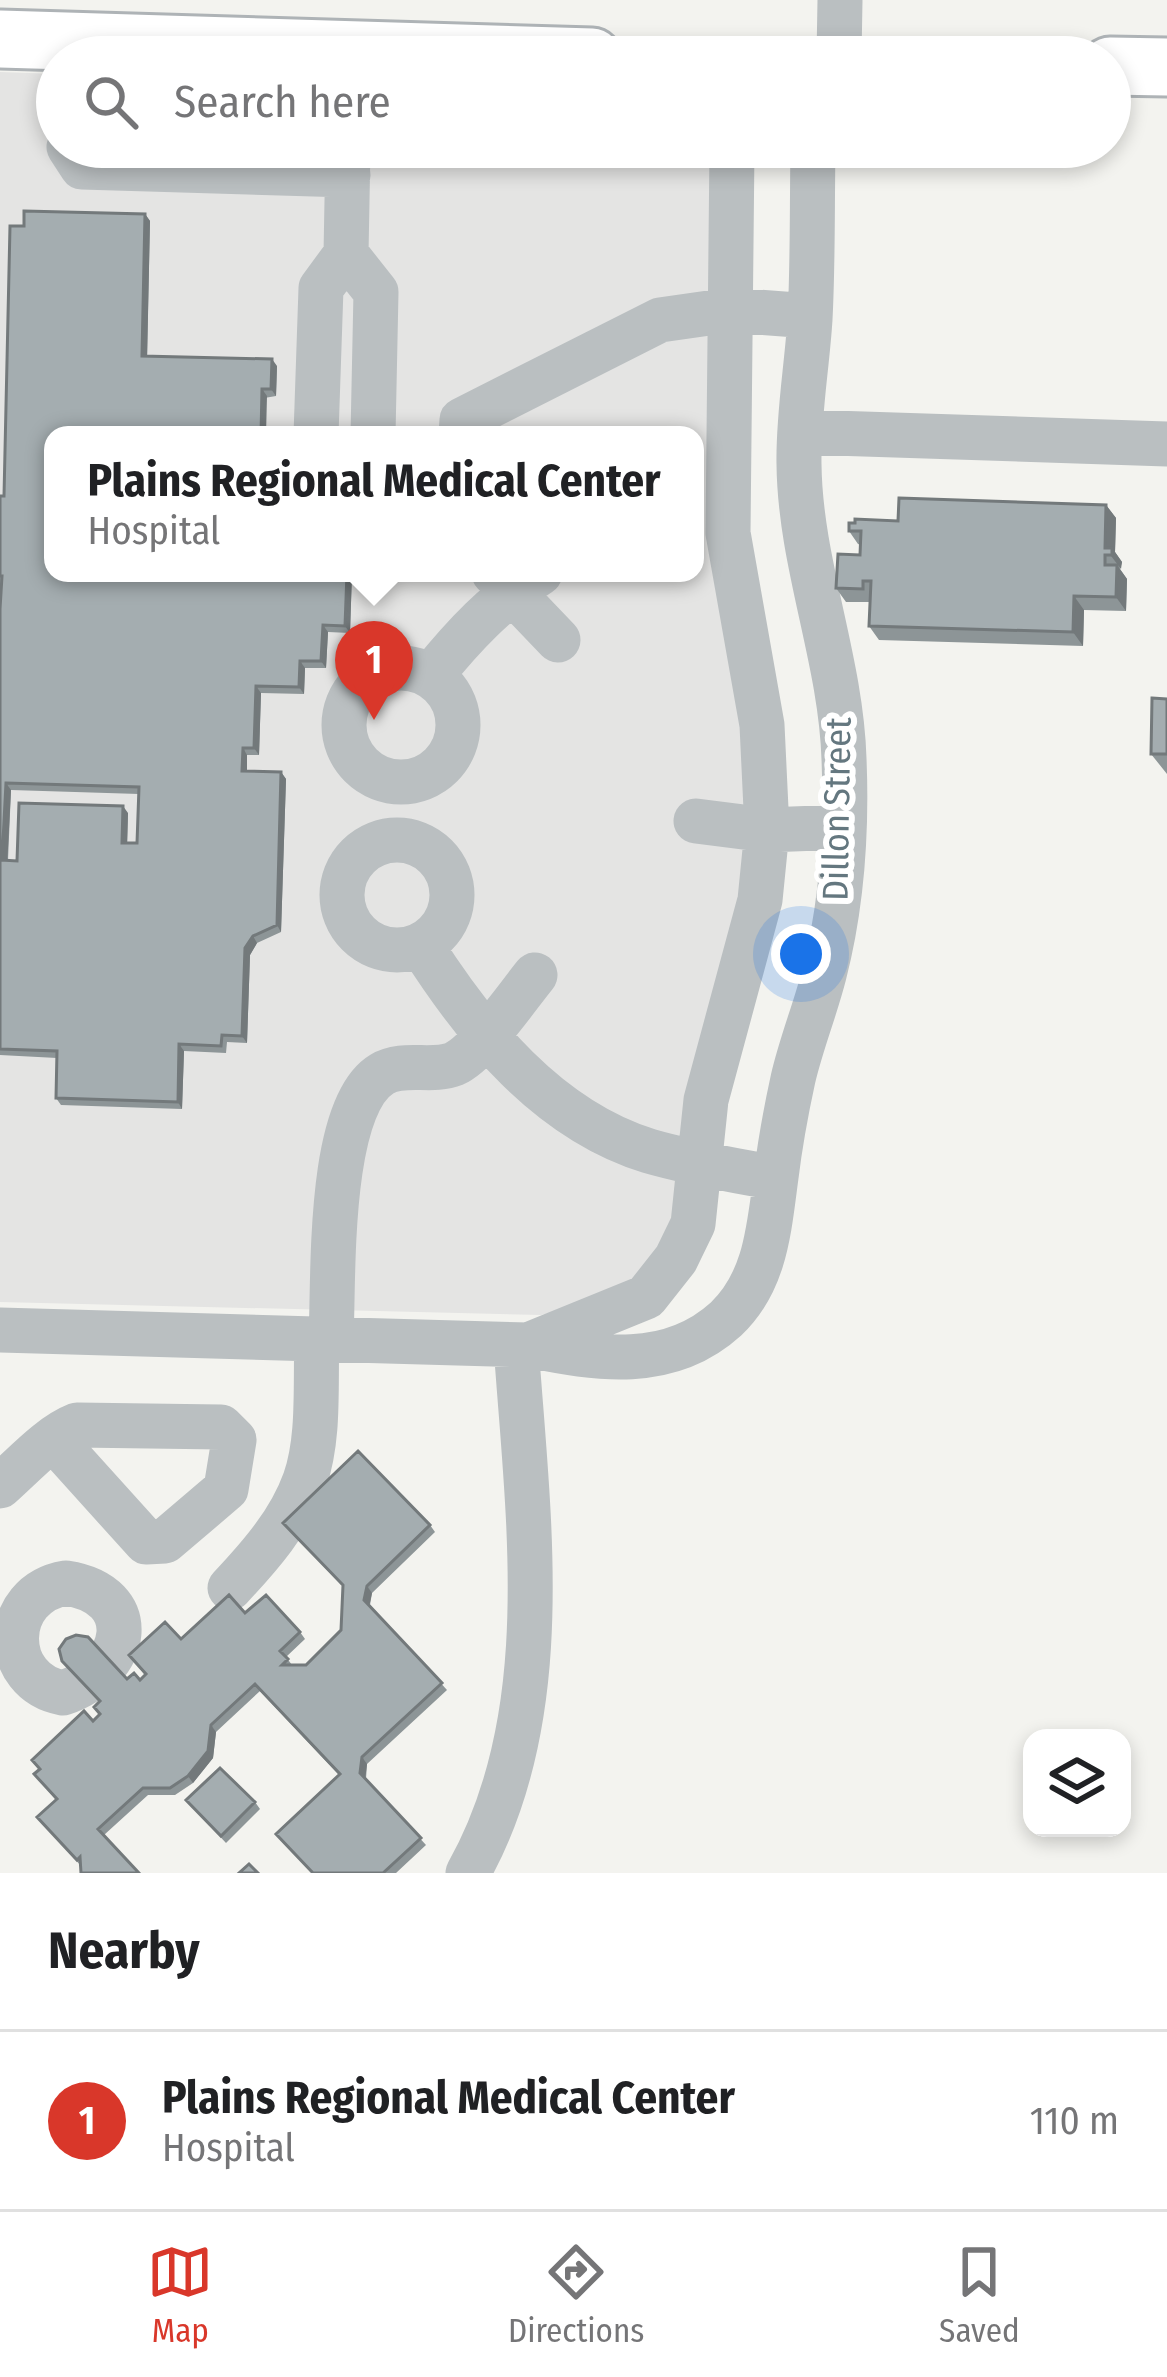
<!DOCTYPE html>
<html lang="en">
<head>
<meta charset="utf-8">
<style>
	body { margin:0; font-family:"Fira Sans Condensed",sans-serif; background:#f6f6f6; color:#202124 }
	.controls { position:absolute; right:36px; bottom:36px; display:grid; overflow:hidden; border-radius:24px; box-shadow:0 6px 18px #0003 }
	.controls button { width:108px; height:108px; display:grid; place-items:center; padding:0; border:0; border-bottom:3px solid #e0e0e0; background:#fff; color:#202124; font:60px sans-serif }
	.you { position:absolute; left:801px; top:954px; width:42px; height:42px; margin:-30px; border:9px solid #fff; border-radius:50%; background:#1a73e8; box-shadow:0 0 0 18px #1a73e833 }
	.badge { display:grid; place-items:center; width:78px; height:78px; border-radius:50%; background:#d9372a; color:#fff; font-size:39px; font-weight:700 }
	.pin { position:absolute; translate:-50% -99px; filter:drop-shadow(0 3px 6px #0008) }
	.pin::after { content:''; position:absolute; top:63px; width:42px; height:36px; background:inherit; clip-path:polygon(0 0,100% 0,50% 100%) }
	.popup { position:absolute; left:44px; top:426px; width:660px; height:156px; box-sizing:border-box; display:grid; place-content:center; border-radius:24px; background:#fff; filter:drop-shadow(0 3px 9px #0005); font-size:39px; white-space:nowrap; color:#757577 }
	.popup b { font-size:45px; color:#202124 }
	.popup::after { content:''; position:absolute; left:50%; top:100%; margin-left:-24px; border:24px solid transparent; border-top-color:#fff }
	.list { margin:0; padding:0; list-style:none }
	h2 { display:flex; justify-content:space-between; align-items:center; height:156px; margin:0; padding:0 48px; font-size:51px }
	h2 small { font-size:39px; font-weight:400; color:#757577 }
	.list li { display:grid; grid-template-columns:78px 1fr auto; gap:36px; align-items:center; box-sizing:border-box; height:180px; padding:0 48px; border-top:3px solid #e0e0e0 }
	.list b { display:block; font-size:45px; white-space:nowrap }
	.list p { margin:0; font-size:39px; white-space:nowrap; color:#757577 }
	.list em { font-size:39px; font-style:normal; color:#757577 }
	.icon { flex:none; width:66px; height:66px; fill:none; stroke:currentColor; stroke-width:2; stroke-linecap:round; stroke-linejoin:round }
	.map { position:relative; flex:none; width:1167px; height:1873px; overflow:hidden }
	.search { position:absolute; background:#fff; box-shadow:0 6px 18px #0003; left:36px; right:36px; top:36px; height:132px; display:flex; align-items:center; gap:30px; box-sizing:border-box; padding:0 42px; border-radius:66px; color:#757577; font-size:45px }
	.sheet { height:336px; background:#fff }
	nav { display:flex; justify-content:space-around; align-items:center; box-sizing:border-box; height:168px; border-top:3px solid #e0e0e0; background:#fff; font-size:33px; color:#757577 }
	nav a { display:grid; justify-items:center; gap:6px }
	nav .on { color:#d9372a }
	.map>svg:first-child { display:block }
</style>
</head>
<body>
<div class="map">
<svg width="1167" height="1873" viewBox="0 0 1167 1873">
	<rect width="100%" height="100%" fill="#f3f3ef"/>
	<path fill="#e4e4e3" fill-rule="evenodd" d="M0 72 57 74V147H722L750 849 681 1224 618 1297 541 1315 0 1302ZM53 435H695V573H53Z"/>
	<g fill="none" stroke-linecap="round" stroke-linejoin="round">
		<g stroke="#aeb3b6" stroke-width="63">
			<path id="major" d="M0 39 592 57
				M1110 66 1167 67"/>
		</g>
		<path stroke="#babfc1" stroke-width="45" d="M839 57 840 0
			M69 147 82 167 348 175
			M346 254 376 292 373 435
			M802 432 1167 444
			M316 435 321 288 346 254 348 147
			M461 435 462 420 660 320 730 310 810 316
			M494 573 558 640
			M344 725a57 57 0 1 1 114 0a57 57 0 1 1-114 0Z
			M431 676C464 635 496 601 540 573
			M696 821 767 830 844 827
			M342 895a55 55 0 1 1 110 0a55 55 0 1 1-110 0Z
			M421 945C475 1030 548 1120 649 1151 690 1163 733 1170 775 1178
			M0 1330 528 1345C597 1359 669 1371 726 1319 766 1281 769 1228 776 1177 780 1144 786 1111 793 1079 801 1044 815 1010 824 975 842 905 847 831 844 759 841 659 800 564 799 464 798 416 807 367 810 319 813 262 812 204 813 147
			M331 1339C334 1278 327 1107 382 1074 403 1061 432 1073 454 1064 479 1053 517 997 535 975
			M528 1345 646 1297 676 1259 693 1224 706 1100 760 900 767 830 762 725 728 533 732 147
			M0 1486C23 1466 49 1436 77 1425L221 1427 234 1440 226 1489 165 1541 146 1542 54 1440
			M66 1583C144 1595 130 1670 63 1693 1 1682 0 1594 66 1583Z
			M230 1588C260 1556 290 1522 305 1480 320 1437 315 1383 317 1338
			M468 1873C557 1715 528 1518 516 1345"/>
		<use href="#major" stroke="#fff" stroke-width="57"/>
	</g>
	<path fill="#8d9597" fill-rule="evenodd" d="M145 214 150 221 147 356 277 366 276 396 53 435V573H352L350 633 328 632 326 668H305L304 694 261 693 259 755H247V771L281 772 286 779 281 932 257 943 250 955 247 1043 227 1042 226 1053 184 1051 182 1109 61 1105 56 1098 57 1058 0 1055V496H4L24 226ZM11 790 139 794 137 843H127L128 813 17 861 8 860Z
		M1106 505 1116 518 1115 552 1122 562 1120 569 1127 579 1126 611 1084 610 1083 646 879 640 869 626 870 602H846L836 588 860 555 861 545 858 544 849 531 855 523Z
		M1167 699V774L1151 754Z
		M283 1523 430 1525 435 1532 372 1593 370 1605 447 1690 367 1764 366 1779 426 1845 396 1873H312L276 1834 339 1775 260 1691 216 1732 213 1758 193 1783 175 1795H148L104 1835 81 1866 37 1817 56 1800 34 1774 39 1770 32 1760 100 1715 94 1707 99 1702 62 1661 127 1679 140 1680 145 1675 129 1655 181 1639 245 1613 300 1632 305 1639 286 1657 292 1665H306L341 1630 343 1587Z
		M186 1800 255 1802 260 1809 226 1843Z"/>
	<path fill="#73797b" d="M145 214 150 221 147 363 142 356Z
		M272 359 277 366 276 396 271 389Z
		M262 389 267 396 266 435H261Z
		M1106 505 1116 518 1115 552 1122 562 1121 569 1105 548Z
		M1117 565 1127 579 1126 611 1116 597Z
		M347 573H352L350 633 345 626Z
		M1074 596 1084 610 1083 646 1073 632Z
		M323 625 328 632 326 668 321 661Z
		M300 661 305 668 304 694 299 687Z
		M256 686 261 693 259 755 254 748Z
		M243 748 247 755V778L242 771Z
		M281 772 286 779 281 932 277 925Z
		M6 783 11 790 7 867 2 860Z
		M123 806 128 813 127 850 122 843Z
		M253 936 257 943 250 955 247 1043 242 1036 245 948Z
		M179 1044 184 1051 182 1109 178 1102Z
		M367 1586 372 1593 369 1607 364 1600Z
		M211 1725 216 1732 213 1758 193 1783 188 1776Z
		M362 1757 367 1764 365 1780 360 1773Z"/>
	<path fill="#a4adb0" stroke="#73797b" stroke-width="3" fill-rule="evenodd" d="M24 211 145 214 142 356 272 359 271 389H262L261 435H53V573H347L345 626 323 625 321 661H300L299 687 256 686 254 748H243L242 771 281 772 277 925 253 936 245 948 242 1036 222 1035 221 1046 179 1044 178 1102 56 1098 57 1051 0 1049V609L2 576H0V496H4L10 226H24ZM6 783 139 787 137 843H122L123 806 19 803 17 861 2 860Z
		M899 498 1106 505 1105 548H1112V555H1105V565H1117L1116 597 1074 596 1073 632 869 626 871 581H863V589L836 588 838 554 860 555 861 531H849V523H855V519L898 521Z
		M1152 698 1167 699V754H1151Z
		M358 1451 430 1525 367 1586 364 1600 442 1683 362 1757 360 1773 421 1838 383 1873H313L276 1834 340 1774 255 1684 211 1725 208 1751 188 1776 170 1788H143L98 1829 139 1873H81L80 1857 77 1860 37 1817 57 1799 34 1774 40 1769 32 1760 84 1711 93 1721 100 1714 94 1707 100 1701 62 1661 59 1649 66 1639 76 1635 88 1637 127 1679 134 1673 140 1680 146 1674 129 1655 165 1622 181 1639 229 1595 245 1613 266 1595 300 1632 280 1651 288 1659 282 1665H306L341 1630 343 1585 283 1523Z
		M220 1768 255 1802 221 1836 186 1800Z
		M249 1864 258 1873H239Z"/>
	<g text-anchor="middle" stroke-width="12" stroke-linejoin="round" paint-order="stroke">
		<g font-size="36" fill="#64777f" stroke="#fff">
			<text transform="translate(836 809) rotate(-89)" y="13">Dillon Street</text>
		</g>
	</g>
</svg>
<div class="controls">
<button><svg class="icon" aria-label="layers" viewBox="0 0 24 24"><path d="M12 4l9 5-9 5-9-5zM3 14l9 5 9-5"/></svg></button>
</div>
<div class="you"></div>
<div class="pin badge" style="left:374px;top:720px">1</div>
<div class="popup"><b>Plains Regional Medical Center</b>Hospital</div>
<div class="search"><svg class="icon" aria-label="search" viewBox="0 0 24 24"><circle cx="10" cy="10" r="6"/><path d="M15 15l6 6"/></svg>Search here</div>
</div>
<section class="sheet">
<h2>Nearby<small></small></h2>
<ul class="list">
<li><span class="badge">1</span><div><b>Plains Regional Medical Center</b><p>Hospital</p></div><em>110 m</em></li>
</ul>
</section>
<nav>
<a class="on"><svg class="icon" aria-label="map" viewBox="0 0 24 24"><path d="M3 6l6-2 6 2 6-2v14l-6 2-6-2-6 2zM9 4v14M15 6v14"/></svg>Map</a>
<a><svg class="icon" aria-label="directions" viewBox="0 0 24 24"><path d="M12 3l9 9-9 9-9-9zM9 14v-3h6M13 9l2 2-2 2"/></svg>Directions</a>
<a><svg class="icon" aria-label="saved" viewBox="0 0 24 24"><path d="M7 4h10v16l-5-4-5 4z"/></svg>Saved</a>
</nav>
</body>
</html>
